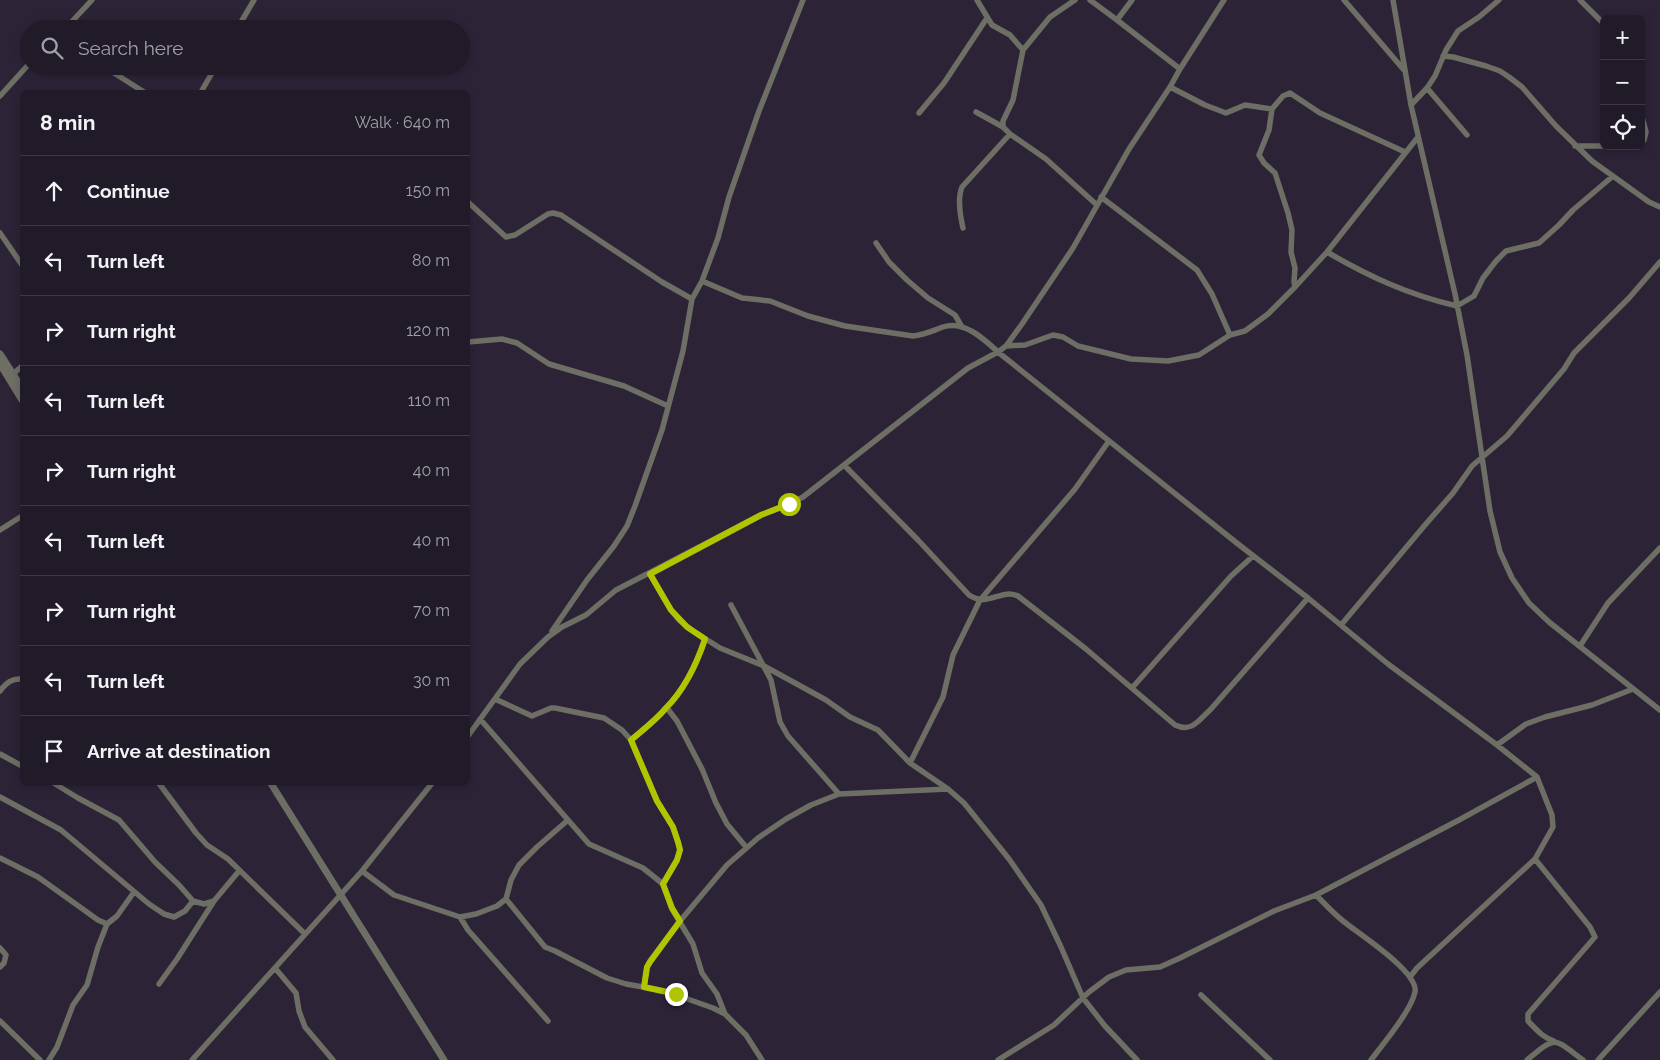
<!DOCTYPE html>
<html lang="en">
<head>
<meta charset="utf-8">
<style>
	body { margin:0; font-family:Raleway,sans-serif; background:#292331; color:#f1f3f6 }
	.controls { position:absolute; right:15px; top:15px; display:grid; overflow:hidden; border-radius:8px; box-shadow:0 2px 8px #0003 }
	.controls button { width:45px; height:45px; display:grid; place-items:center; padding:0; border:0; border-bottom:1px solid #3e3846; background:#211a29; color:#f1f3f6; font:25px sans-serif }
	.stop { position:absolute; width:15px; height:15px; margin:-11px; border:4px solid #b0c500; border-radius:50%; background:#fff }
	.stop.end { background:#b0c500; border-color:#fff; box-shadow:0 1px 5px #0008 }
	.list { margin:0; padding:0; list-style:none }
	h2 { display:flex; justify-content:space-between; align-items:center; height:65px; margin:0; padding:0 20px; font-size:21px }
	h2 small { font-size:16px; font-weight:400; color:#a2a1a8 }
	.list li { display:grid; grid-template-columns:32px 1fr auto; gap:15px; align-items:center; box-sizing:border-box; height:70px; padding:0 20px; border-top:1px solid #3e3846 }
	.list b { display:block; font-size:19px; white-space:nowrap }
	.list em { font-size:16px; font-style:normal; color:#a2a1a8 }
	.icon { flex:none; width:28px; height:28px; fill:none; stroke:currentColor; stroke-width:2; stroke-linecap:round; stroke-linejoin:round }
	.map { position:relative; flex:none; width:1660px; height:1060px; overflow:hidden }
	.search { position:absolute; background:#211a29; box-shadow:0 2px 8px #0003; left:20px; top:20px; width:450px; height:55px; display:flex; align-items:center; gap:12px; box-sizing:border-box; padding:0 18px; border-radius:28px; color:#a2a1a8; font-size:19px }
	.panel { position:absolute; background:#211a29; box-shadow:0 2px 8px #0003; left:20px; top:90px; width:450px; height:695px; border-radius:8px }
	.map>svg:first-child { display:block }
</style>
</head>
<body>
<div class="map">
<svg width="1660" height="1060" viewBox="0 0 1660 1060">
	<rect width="100%" height="100%" fill="#2c2337"/>
	<g fill="none" stroke-linecap="round" stroke-linejoin="round">
		<path stroke="#6d6f64" stroke-width="5.5" d="M977 0 992 25 1010 35 1023 50 1013 100 1003 121V127L1010 134 1046 159 1097 205
			M1090 0 1117 20
			M1132 0 1117 20 1180 69
			M1344 0 1404 70
			M1393 0 1411 105 1455 294 1467 355 1490 511 1500 552 1512 578 1529 603 1549 622 1660 710
			M1580 0 1604 24
			M65 29 92 0
			M237 29 254 0
			M1023 50 1050 17 1075 0
			M1443 56 1453 57 1486 66 1500 71 1509 77 1522 87 1556 126 1592 161 1649 202 1660 207
			M103 66 144 92
			M1170 87 1205 105 1226 113 1245 105 1272 109 1283 96 1290 93 1320 113 1405 152
			M1427 88 1467 135
			M201 92 216 66
			M0 96 29 64
			M1411 105 1427 88 1435 76 1446 50 1458 31 1479 17 1499 0
			M1272 109 1269 130 1259 155 1264 163 1275 173 1288 213 1292 230 1291 252 1295 268 1294 282 1295 287
			M976 112 1003 127
			M919 113 944 83 987 18
			M1641 113 1646 132 1644 140 1641 141
			M1575 146H1604
			M1616 146H1631
			M1101 197 1197 270 1212 294 1230 335
			M468 202 506 237 515 235 548 214 553 213 561 215 662 282 692 299
			M963 228C960 215 957 199 962 187L1010 134
			M0 233 22 265
			M876 243 889 262 907 280 928 298 955 315 962 327
			M1327 252C1370 277 1409 295 1457 306L1474 296 1483 278 1496 261 1506 251 1539 243 1559 225 1573 210 1613 176
			M702 281 742 298 770 301 808 316 845 326 913 336C924 335 932 331 943 327 964 320 984 339 998 352L1006 346 1022 324 1073 248 1129 149 1170 87 1180 69 1224 0
			M468 342 502 339 517 343 549 364 624 386 668 406
			M1006 346 1025 345 1053 335 1063 337 1078 346 1131 359 1168 361 1199 355 1230 335 1245 331 1268 314 1295 287 1327 252 1418 137
			M11 376 22 366
			M844 465 918 540 969 595C988 608 1001 588 1018 596L1086 649 1175 725C1192 733 1199 720 1211 709L1308 598
			M0 530 22 516
			M650 574 671 610 679 620 693 631 720 648 764 666 826 700 850 717 878 730 910 763 948 789 964 803 1009 859 1041 905 1061 947 1083 998 1105 1026 1137 1060
			M731 605 771 680 780 722 788 736 839 794
			M1341 625 1425 525 1453 493 1472 466 1507 436 1564 369 1574 353 1629 298 1660 262
			M552 631 587 580 614 546 627 526 635 506 662 430 683 351 692 299 702 281 718 238 729 197 759 111 803 0
			M1580 646 1608 603 1660 548
			M1132 688 1231 576 1253 556
			M0 691C6 683 12 678 22 679
			M495 699 532 716 551 708H555L604 718 622 730 631 740 657 801 673 827 678 842 680 849 677 860 663 884
			M667 708 677 721 702 769 716 803 727 824 746 847
			M480 719 589 844 643 868 663 884 672 909 693 944 702 973 717 994 725 1014
			M468 736 520 664 548 637 562 627 586 615 616 590 761 515 789 504 803 497 968 368 998 352 1238 544 1308 598 1388 664 1497 745 1526 724 1545 717 1592 705 1633 689
			M631 740C643 730 656 720 666 708 684 690 697 663 705 639
			M0 754 22 766
			M910 763 943 697 953 655 980 600 1075 489 1109 441
			M52 782 78 798 119 820 155 862 179 885 193 901 204 904 214 901
			M158 782 196 833 207 845 228 859 305 934
			M0 797 61 830 149 904 164 914 174 917 185 911 193 901
			M0 858 38 877 98 920 107 924
			M1535 859 1590 927 1595 937 1528 1014V1021C1537 1030 1542 1037 1554 1041
			M362 871 394 895 460 917 476 914 497 906 506 899 511 880 519 865 537 847 568 820
			M1316 895C1325 904 1333 913 1343 921 1359 934 1419 972 1415 992 1411 1011 1383 1044 1371 1060
			M506 899 545 947 555 951 607 978 626 984 665 991 713 1008 725 1014 746 1035 762 1060
			M460 917 468 930 548 1021
			M0 948 6 955 4 963 0 967
			M275 968 296 993 299 1011 305 1027 333 1060
			M1410 977 1417 968 1535 859 1553 827 1552 815 1537 777 1497 745
			M159 984 177 959 214 901 239 871
			M644 987 647 967 650 961 680 921 727 865 758 838 786 819 811 805 839 794 948 789
			M1201 995 1270 1060
			M0 1021 40 1060
			M49 1060 57 1047 73 1005 87 985 98 947 107 924 117 916 134 892
			M192 1060 362 871 433 782
			M998 1060 1054 1025 1089 992 1109 977 1126 970 1160 967 1180 958 1274 911 1316 895 1459 820 1537 777
			M1527 1060C1557 1035 1553 1038 1583 1060
			M1598 1060 1660 992"/>
		<path stroke="#6d6f64" stroke-width="7" d="M0 354 22 388
			M0 364 22 400
			M270 782 444 1060"/>
	</g>
	<g fill="none" stroke-linecap="round" stroke-linejoin="round">
		<path stroke="#b0c500" stroke-width="6" d="M676 994 644 987 647 967 650 962 680 921 672 908 663 884 677 860 680 850 678 842 673 827 657 801 631 740C643 730 656 720 666 708 684 690 697 663 705 639L687 627 671 610 650 574 761 515 789 504"/>
	</g>
</svg>
<div class="controls">
<button>+</button>
<button>−</button>
<button><svg class="icon" aria-label="locate" viewBox="0 0 24 24"><circle cx="12" cy="12" r="6"/><path d="M12 2v4M12 18v4M2 12h4M18 12h4"/></svg></button>
</div>
<div class="stop" style="left:789px;top:504px"></div>
<div class="stop end" style="left:676px;top:994px"></div>
<div class="search"><svg class="icon" aria-label="search" viewBox="0 0 24 24"><circle cx="10" cy="10" r="6"/><path d="M15 15l6 6"/></svg>Search here</div>
<section class="panel">
<h2>8 min<small>Walk · 640 m</small></h2>
<ul class="list">
<li><svg class="icon" aria-label="ahead" viewBox="0 0 24 24"><path d="M12 20V5M6 11l6-6 6 6"/></svg><div><b>Continue</b></div><em>150 m</em></li>
<li><svg class="icon" aria-label="left" viewBox="0 0 24 24"><path d="M17 20v-9H6M10 6l-5 5 5 5"/></svg><div><b>Turn left</b></div><em>80 m</em></li>
<li><svg class="icon" aria-label="right" viewBox="0 0 24 24"><path d="M7 20v-9h11M14 6l5 5-5 5"/></svg><div><b>Turn right</b></div><em>120 m</em></li>
<li><svg class="icon" aria-label="left" viewBox="0 0 24 24"><path d="M17 20v-9H6M10 6l-5 5 5 5"/></svg><div><b>Turn left</b></div><em>110 m</em></li>
<li><svg class="icon" aria-label="right" viewBox="0 0 24 24"><path d="M7 20v-9h11M14 6l5 5-5 5"/></svg><div><b>Turn right</b></div><em>40 m</em></li>
<li><svg class="icon" aria-label="left" viewBox="0 0 24 24"><path d="M17 20v-9H6M10 6l-5 5 5 5"/></svg><div><b>Turn left</b></div><em>40 m</em></li>
<li><svg class="icon" aria-label="right" viewBox="0 0 24 24"><path d="M7 20v-9h11M14 6l5 5-5 5"/></svg><div><b>Turn right</b></div><em>70 m</em></li>
<li><svg class="icon" aria-label="left" viewBox="0 0 24 24"><path d="M17 20v-9H6M10 6l-5 5 5 5"/></svg><div><b>Turn left</b></div><em>30 m</em></li>
<li><svg class="icon" aria-label="arrive" viewBox="0 0 24 24"><path d="M6 21V4h12l-3 4 3 4H6"/></svg><div><b>Arrive at destination</b></div></li>
</ul>
</section>
</div>
</body>
</html>
